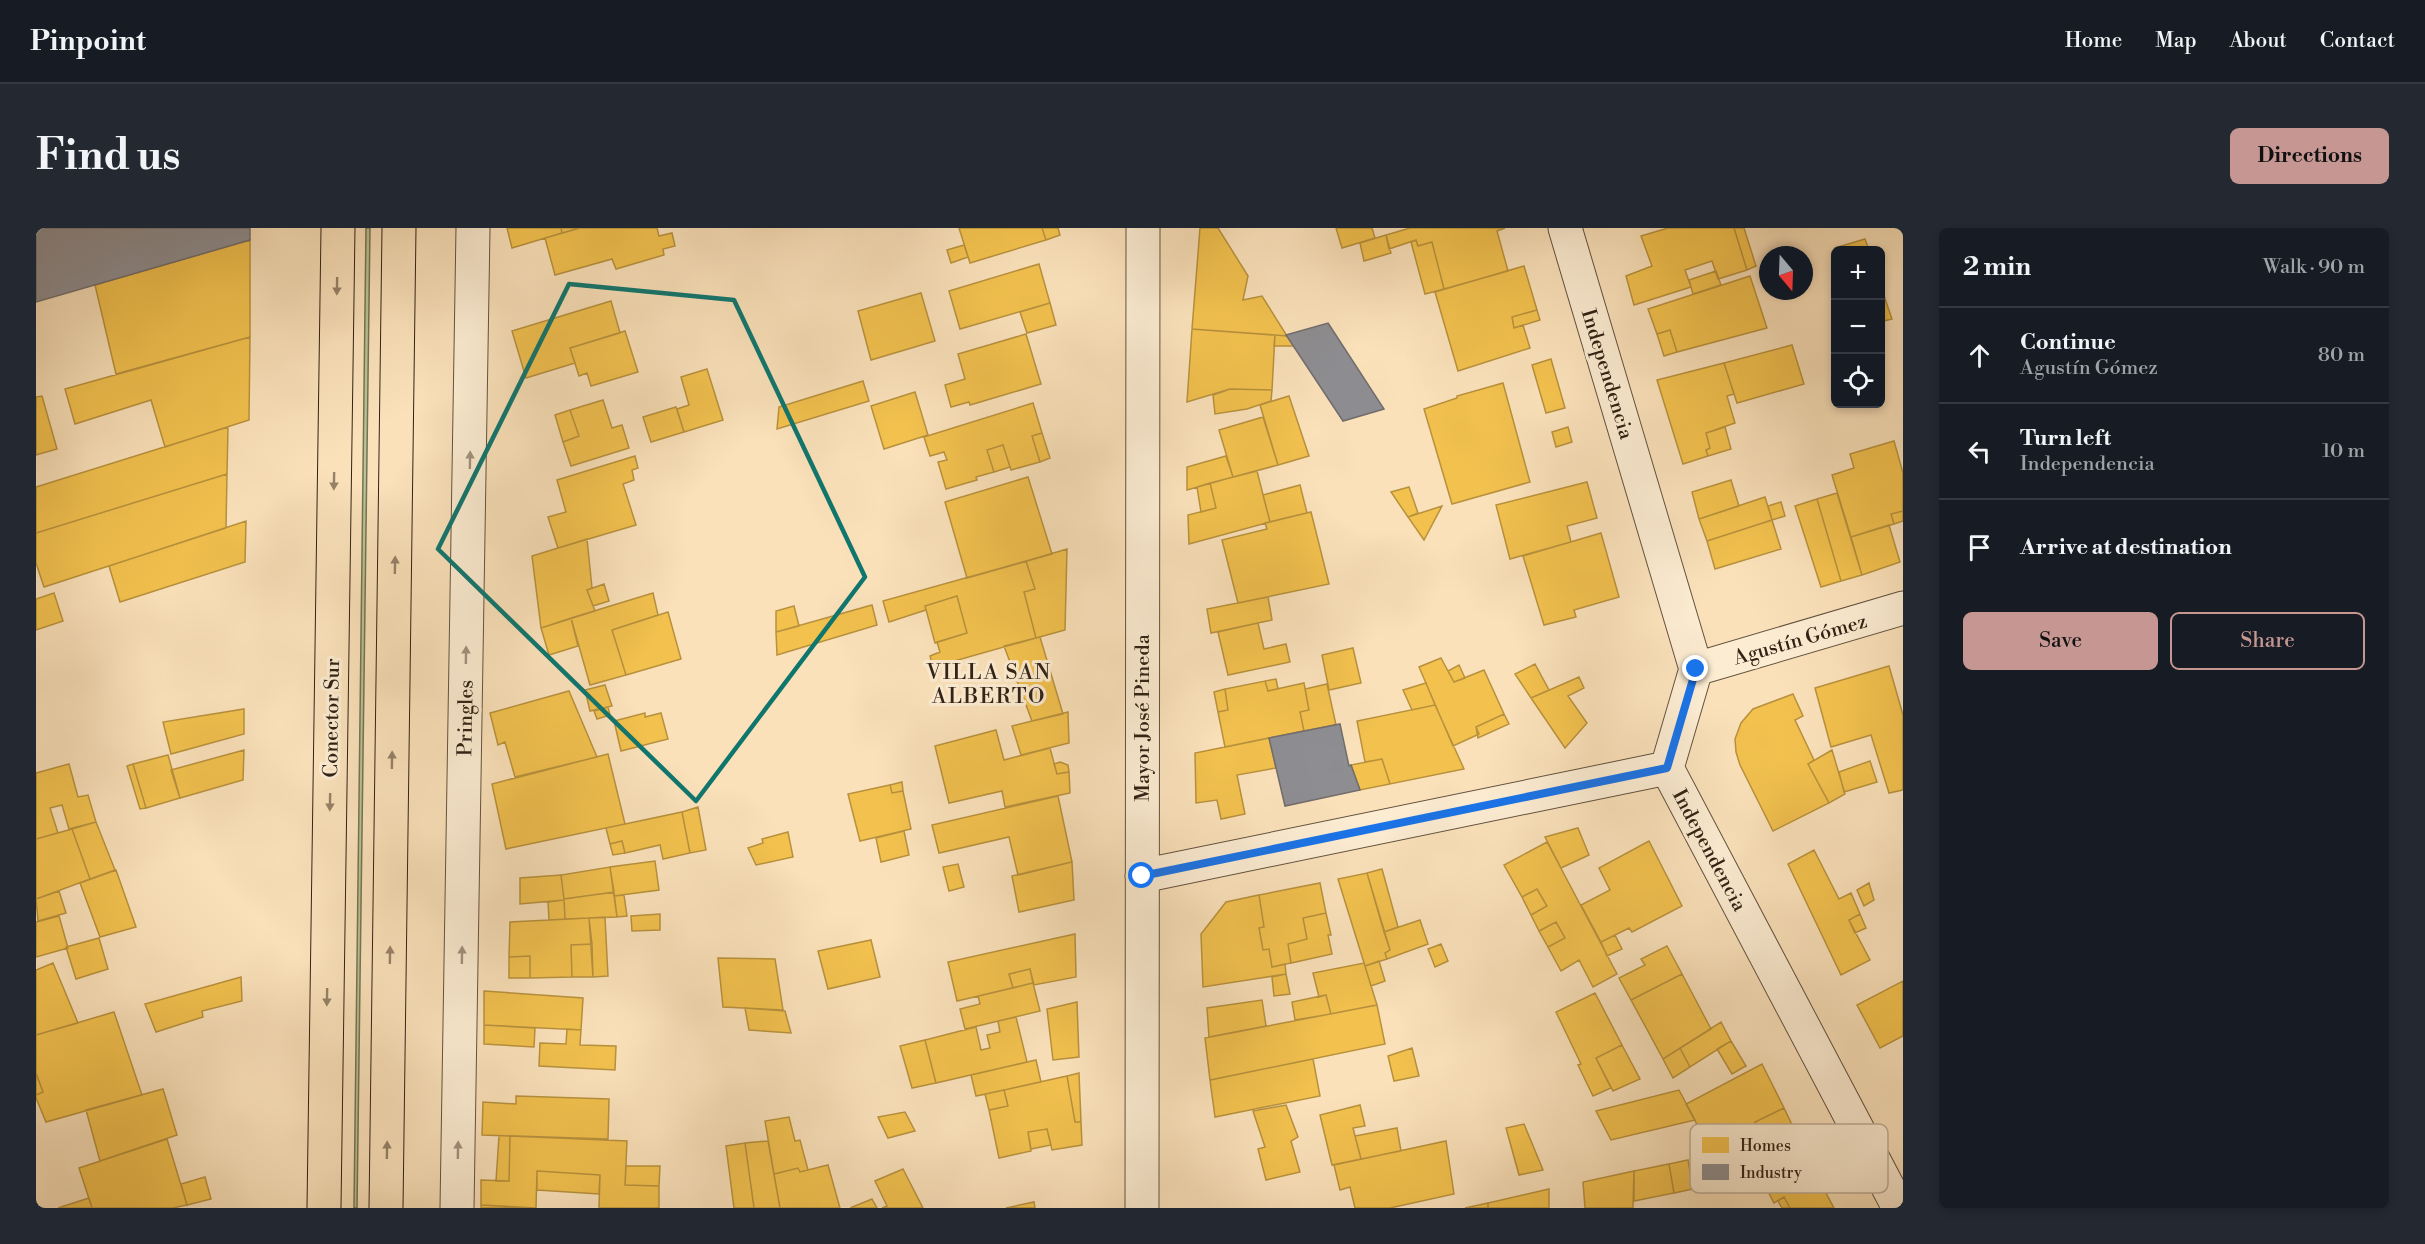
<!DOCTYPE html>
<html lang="en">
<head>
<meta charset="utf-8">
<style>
	body { margin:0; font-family:"Libre Bodoni",serif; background:#242831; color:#f1f3f6 }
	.controls { position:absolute; right:18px; top:18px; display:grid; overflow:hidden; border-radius:9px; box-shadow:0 3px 9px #0003 }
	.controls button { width:54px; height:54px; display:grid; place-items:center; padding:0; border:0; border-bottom:2px solid #363941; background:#171b24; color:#f1f3f6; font:30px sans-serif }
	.compass { position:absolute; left:1723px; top:18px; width:54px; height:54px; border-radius:50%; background:#171b24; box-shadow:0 3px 9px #0003; rotate:161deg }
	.stop { position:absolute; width:18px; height:18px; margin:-14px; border:4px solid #1a73e8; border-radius:50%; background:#fff }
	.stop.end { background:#1a73e8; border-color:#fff; box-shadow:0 2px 6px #0008 }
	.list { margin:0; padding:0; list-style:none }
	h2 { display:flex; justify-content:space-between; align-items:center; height:78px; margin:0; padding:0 24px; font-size:26px }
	h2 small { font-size:20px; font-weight:400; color:#9ea1a6 }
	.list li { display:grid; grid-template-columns:39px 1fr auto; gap:18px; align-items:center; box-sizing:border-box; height:96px; padding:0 24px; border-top:2px solid #363941 }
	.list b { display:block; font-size:22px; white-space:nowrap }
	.list p { margin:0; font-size:20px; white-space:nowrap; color:#9ea1a6 }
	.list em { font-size:20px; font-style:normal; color:#9ea1a6 }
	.actions { display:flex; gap:12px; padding:18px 24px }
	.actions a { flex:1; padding:14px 0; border:2px solid #c59692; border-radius:9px; text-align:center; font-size:21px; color:#c59692 }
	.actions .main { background:#c59692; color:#111 }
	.icon { flex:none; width:33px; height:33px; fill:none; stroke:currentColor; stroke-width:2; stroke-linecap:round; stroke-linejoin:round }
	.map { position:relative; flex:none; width:1867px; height:980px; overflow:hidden; border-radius:9px }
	header { display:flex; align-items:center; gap:36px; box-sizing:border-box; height:84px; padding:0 30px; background:#171b24; border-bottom:2px solid #363941 }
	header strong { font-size:28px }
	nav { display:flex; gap:33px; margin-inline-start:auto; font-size:21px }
	.intro { display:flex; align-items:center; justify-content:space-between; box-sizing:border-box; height:144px; padding:0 36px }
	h1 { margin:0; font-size:42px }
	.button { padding:15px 27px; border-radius:9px; background:#c59692; color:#111; font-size:21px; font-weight:700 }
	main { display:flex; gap:36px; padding:0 36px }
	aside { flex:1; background:#171b24; border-radius:9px; box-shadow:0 3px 9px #0003 }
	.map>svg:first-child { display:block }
</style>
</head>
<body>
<header>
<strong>Pinpoint</strong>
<nav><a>Home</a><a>Map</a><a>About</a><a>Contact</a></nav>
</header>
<div class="intro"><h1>Find us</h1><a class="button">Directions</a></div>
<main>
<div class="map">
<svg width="1867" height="980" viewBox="0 0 1867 980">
	<rect width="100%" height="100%" fill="#fae1ba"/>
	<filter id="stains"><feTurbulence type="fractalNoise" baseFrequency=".00333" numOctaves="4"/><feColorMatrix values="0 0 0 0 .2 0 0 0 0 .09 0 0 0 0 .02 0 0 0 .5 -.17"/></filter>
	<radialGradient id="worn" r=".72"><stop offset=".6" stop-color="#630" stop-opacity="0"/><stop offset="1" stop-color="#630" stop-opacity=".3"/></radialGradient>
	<path fill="#b9c494" stroke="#757354" stroke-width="1.5" d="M330 0H334L321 980H318Z"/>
	<path fill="#f2c14e" stroke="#b8913d" stroke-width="1.5" d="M471 0H525L526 5 476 20Z
		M525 0H544L526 5Z
		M544 0H621L623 8 636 5 639 18 627 21 628 27 580 41 576 31 519 47 509 10Z
		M923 0H1006L1010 12 934 35Z
		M1006 0H1022L1024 7 1010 12Z
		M1164 0H1182L1212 48 1207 72 1226 68 1251 108 1156 101Z
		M1300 0H1336L1339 10 1306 20Z
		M1374 0H1469L1461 3 1472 43 1408 61 1396 14 1382 18 1380 12 1353 21 1350 7Z
		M1632 0H1698L1711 42 1682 51 1676 33 1649 42 1655 59 1598 77 1590 48 1616 38 1605 8Z
		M1698 0H1708L1720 38 1711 42Z
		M1350 7 1355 25 1328 33 1324 15Z
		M1829 11 1833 22H1800L1799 20Z
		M214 12V109L80 146 59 57Z
		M1380 12 1382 18 1396 14 1408 61 1389 66 1375 14Z
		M928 17 932 29 915 35 911 22Z
		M1003 36 1014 75 924 101 913 63Z
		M1488 38 1501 82 1476 89 1478 100 1487 97 1494 120 1422 143 1399 64Z
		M1680 43 1685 57 1657 66 1653 52Z
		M1714 48 1731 100 1641 124 1634 102 1621 106 1612 81Z
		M885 65 899 113 835 132 822 83Z
		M1847 65 1856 91 1844 94V66Z
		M575 73 584 105 534 120 539 135 490 150 476 103Z
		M1014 75 1020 97 991 105 984 84Z
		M1501 82 1504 92 1478 100 1476 89Z
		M1156 101 1239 107 1236 162 1194 161 1151 174Z
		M1634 102 1641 124 1628 128 1621 106Z
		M589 103 602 144 555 158 551 145 543 148 534 120Z
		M990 106 1005 156 934 177 933 174 915 179 909 157 929 151 922 126Z
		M1239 107 1251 108 1258 118H1238Z
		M214 109 213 192 129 219 115 172 39 196 29 161Z
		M1756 117 1768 156 1701 175 1688 135Z
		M1515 131 1529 180 1510 185 1496 137Z
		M1688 135 1698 166 1691 168 1699 195 1670 205 1674 220 1670 222 1672 228 1647 236 1621 152Z
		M671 141 687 192 648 204 641 181 653 177 645 149Z
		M827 153 833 173 741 201 743 179Z
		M1467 155 1494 254 1416 276 1388 181 1421 170V168Z
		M1194 161 1236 162 1235 173 1211 181 1179 186 1177 167Z
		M879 164 892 207 848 221 835 178Z
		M6 168 21 221 0 227V169Z
		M1253 168 1273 228 1242 237 1224 177Z
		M567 172 576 200 586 197 593 220 535 238 527 214 543 208 534 182Z
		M997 175 1006 205 996 208 1004 234 975 242 967 217 951 222 958 244 940 249 941 252 910 261 902 234 911 232 908 224 894 228 888 209Z
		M640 179 648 204 615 214 607 189Z
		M534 182 543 208 527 214 519 187Z
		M1227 189 1242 237 1197 249 1183 202Z
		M192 199 191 246 0 305V259Z
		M1532 199 1536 214 1520 219 1516 204Z
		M1689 199 1695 221 1672 228 1670 222 1674 220 1670 205Z
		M1006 205 1014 230 1004 234 996 208Z
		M1858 213 1867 245V283L1855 286 1858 296 1815 309 1796 247 1818 240 1814 226Z
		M967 217 974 239 958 244 951 222Z
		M599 228 602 240 596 242 598 252 587 256 600 297 522 320 512 289 530 284 521 252Z
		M1190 228 1197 249 1151 262V239Z
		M1221 243 1234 294 1153 316 1152 287 1180 280 1174 255Z
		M191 246 190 300 8 359 0 335V305Z
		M992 249 1016 326 931 350 909 274Z
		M1695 252 1703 278 1663 291 1656 264Z
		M1551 254 1561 290 1531 298 1535 314 1474 331 1460 277Z
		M1174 255 1180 280 1165 284 1161 259Z
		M1264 257 1271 285 1234 294 1227 267Z
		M1373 259 1382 285 1372 289 1355 264Z
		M1801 265 1826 347 1805 353 1781 271Z
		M1729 269 1736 292 1671 313 1663 291Z
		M1781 271 1805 353 1785 359 1759 278Z
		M1745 274 1749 288 1736 292 1732 278Z
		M1406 278 1388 312 1372 289Z
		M1867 283V293L1858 296 1855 286Z
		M1275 284 1293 356 1202 375 1186 312 1231 301 1229 295Z
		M1736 292 1745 321 1679 341 1671 313Z
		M210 293 209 334 84 374 73 338Z
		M1853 297 1864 334 1826 347 1815 309Z
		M1565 305 1583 369 1538 382 1540 389 1508 397 1487 328Z
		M551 311 556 360 551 362 559 383 505 400 496 328Z
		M1031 321 1029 402 1000 410 988 364 999 361 990 333Z
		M990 333 999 361 988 364 1000 410 897 439 894 428 904 424 901 414 931 405 921 368 889 378 890 382 853 394 847 373Z
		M568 356 573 373 557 378 551 362Z
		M18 365 27 393 0 402V371Z
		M617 365 622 387 576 402 590 447 554 457 535 390Z
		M921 368 931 405 899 415 889 378Z
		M1232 369 1236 392 1175 405 1171 381Z
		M836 377 841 397 741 427 740 404Z
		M758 378 763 398 740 404V383Z
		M632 384 645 431 590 447 576 402Z
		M535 390 542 418 513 427 505 400Z
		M1222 395 1228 421 1250 416 1254 434 1192 447 1182 404Z
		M1004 409 1027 486 996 493 968 418Z
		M1317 420 1325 455 1293 462 1286 427Z
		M1405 430 1418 454 1448 442 1468 486 1440 499 1443 506 1441 507 1417 518 1383 439Z
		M1499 436 1513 462 1495 470 1479 446Z
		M1423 437 1429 450 1418 454 1412 443Z
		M1853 438 1867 487V562L1853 565 1835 507 1795 519 1779 460Z
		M1543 449 1548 460 1532 468 1551 495 1529 520 1495 470Z
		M1240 451 1242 461 1232 463 1229 453Z
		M1229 453 1232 463 1268 455 1273 482 1264 484 1268 503 1189 519 1182 484 1192 482 1189 461Z
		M1390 455 1399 477 1376 482 1367 462Z
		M1291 456 1300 497 1268 503 1264 484 1273 482 1269 461Z
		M569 457 576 478 554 483 549 462Z
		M1189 461 1192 482 1182 484 1178 464Z
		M533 463 561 529 479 549 469 514 462 517 454 485Z
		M1757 466 1767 488 1759 492 1778 532 1772 536 1793 575 1737 603 1704 537 1700 524 1699 511 1705 495 1717 481Z
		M1399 477 1428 541 1354 556 1346 531 1329 534 1321 493Z
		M572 479 574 487 561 491 558 483Z
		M208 481V506L135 526 127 494Z
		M1032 484 1033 515 985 527 976 498Z
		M609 485V489L625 485 632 511 585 523 578 493Z
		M1468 486 1473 496 1442 510 1440 499Z
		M960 502 968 532 1014 520 1021 546 1033 544 1034 565 969 579 966 563 913 575 899 518Z
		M1233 510 1240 540 1201 547 1209 586 1185 591 1181 572 1160 575 1159 525Z
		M208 522 207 552 144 570 135 542Z
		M1796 522 1809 566 1793 575 1772 536Z
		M572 526 589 596 470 621 456 556Z
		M132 527 144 570 110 580 97 536Z
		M1346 531 1354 556 1324 562 1315 537Z
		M1834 533 1841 554 1808 564 1803 544Z
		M1024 534 1032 537 1033 544 1021 546 1018 536Z
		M33 536 42 569 52 567 60 594 33 601 26 577 14 580 22 605 0 611V545Z
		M97 536 110 580 104 581 91 538Z
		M866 554 867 563 856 565 854 557Z
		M854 557 856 565 867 563 875 601 824 613 812 566Z
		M1022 568 1036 634 982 647 973 609 903 625 896 597Z
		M662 579 670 622 654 625 646 584Z
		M646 584 654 625 627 631 624 617 589 625 586 613 574 616 570 600Z
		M60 594 79 642 54 651 36 601Z
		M1542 600 1553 627 1525 640 1509 609Z
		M36 601 54 651 0 671V611Z
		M868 603 873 627 845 634 840 610Z
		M752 604 757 629 720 637 712 620 727 615 726 611Z
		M586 613 589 625 577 627 574 616Z
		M1613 613 1646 678 1596 704 1593 700 1565 714 1545 677 1574 662 1563 640Z
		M1511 614 1581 746 1557 759 1543 732 1525 743 1512 719 1529 710 1520 694 1503 703 1495 687 1511 678 1501 661 1486 669 1468 637Z
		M1778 622 1803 671 1815 665 1824 686 1813 692 1834 732 1805 747 1752 636Z
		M619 633 623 662 578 668 574 639Z
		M1036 634 1038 672 983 684 976 648Z
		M922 636 928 659 913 663 907 639Z
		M574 639 578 664 528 671 525 647Z
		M1346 641 1362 699 1348 704 1331 645Z
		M80 642 100 699 64 709 44 655Z
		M1331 645 1354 722 1349 725 1351 731 1329 738 1302 651Z
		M525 647 528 672 484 676V650Z
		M1284 655 1290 685 1267 690 1271 711 1252 716 1255 735 1236 739 1233 721 1227 722 1223 700 1228 699 1223 667Z
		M1833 655 1838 672 1828 678 1821 662Z
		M1501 661 1511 678 1495 687 1486 669Z
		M23 663 30 685 2 693 0 671Z
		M578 664 581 689 529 691 528 671Z
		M588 667 591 688 581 689 578 668Z
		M1223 667 1228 699 1223 700 1227 722 1233 721 1236 739 1249 736 1250 746 1167 759 1165 706 1190 674Z
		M528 672 529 691 513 692 512 674Z
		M1290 685 1295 707H1292L1296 726 1255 735 1252 716 1271 711 1267 690Z
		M624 686V702L596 703 595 688Z
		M1824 686 1830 700 1819 705 1813 692Z
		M23 688 32 720 0 729V694Z
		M569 689 572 748 557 749 553 690Z
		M553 690 556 716 535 717 536 749 494 750V728L473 729 474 694Z
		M1384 692 1392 716 1351 731 1349 725 1354 722 1348 704Z
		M1520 694 1529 710 1512 719 1503 703Z
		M1039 706 1040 749 998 757 994 741 973 746 977 760 921 773 912 734Z
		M1579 707 1586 721 1571 728 1565 714Z
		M63 710 72 741 40 751 30 719Z
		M835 712 844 749 792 761 782 723Z
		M556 716 557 749H536L535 717Z
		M1405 716 1412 733 1399 739 1392 721Z
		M1631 718 1646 746 1595 772 1583 750 1609 737 1605 731Z
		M494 728V750H473V729Z
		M682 730 739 731 747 782 687 779Z
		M1343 733 1349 753 1335 758 1329 738Z
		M17 735 42 795 0 807V742Z
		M1328 735 1341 777 1295 786 1290 767 1283 769 1277 745Z
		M994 741 997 755 977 760 973 746Z
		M1250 746 1254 766 1238 768 1236 749Z
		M1646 746 1675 801 1627 831 1595 772Z
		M205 749 206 773 166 783 167 789 120 804 109 776Z
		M1867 753V808L1844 820 1821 777Z
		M997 755 1004 783 929 801 924 781 944 776 942 768Z
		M448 763 547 770 545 802 448 797Z
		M1559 765 1586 817 1560 830 1575 860 1557 868 1542 837 1545 836 1520 784Z
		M1290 767 1295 786 1259 792 1256 774Z
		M1226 772 1230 798 1173 809 1171 780Z
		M1041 774 1043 829 1017 832 1011 781Z
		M1341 777 1349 816 1174 852 1169 810Z
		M709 780 749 783 755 805 713 802Z
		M78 784 106 867 10 894 0 870V867L7 864 0 845V807Z
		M980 789 991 834 900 855 889 812 940 799 945 822 954 820 951 807 964 804 962 793Z
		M1685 794 1695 813 1654 839 1644 820Z
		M448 797 499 800 498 819 448 816Z
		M531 801 545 802 544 817 580 818 579 842 503 838 504 815 530 816Z
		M889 812 900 855 876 860 864 818Z
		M1695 813 1710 838 1696 846 1681 821Z
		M1586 817 1604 851 1577 863 1560 830Z
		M1376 820 1383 848 1358 853 1352 828Z
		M1644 820 1654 839 1637 850 1627 831Z
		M1277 831 1284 868 1179 889 1174 852Z
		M1000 832 1005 854 940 868 935 847Z
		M1726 836 1748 880 1719 894 1728 911 1701 919 1696 910 1701 908 1697 900 1680 909 1682 912 1672 917 1650 876Z
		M0 845 7 864 0 867Z
		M1043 845 1045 894H1039L1031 848Z
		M1031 848 1039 894H1045L1046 917 1016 922 1011 901 992 904 995 923 963 930 953 882 972 878 968 862Z
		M127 861 141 907 64 933 50 882Z
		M968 862 972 878 953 882 949 866Z
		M1643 862 1659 892 1575 912 1560 883Z
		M480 868 573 871 572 911 446 907 447 874 480 876Z
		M1250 877 1262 909 1255 913 1264 944 1230 952 1222 921 1229 919 1217 883Z
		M1324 877 1329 898 1317 900 1325 931 1296 937 1284 887Z
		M1748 880 1759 903 1728 911 1719 894Z
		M869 884 879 903 852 910 842 889Z
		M753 889 759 913 764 912 772 942 764 944 762 940 738 946 729 893Z
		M1488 896 1507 942 1483 947 1470 900Z
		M1361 900 1365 923 1325 931 1319 908Z
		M1011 901 1015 917 995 921 992 904Z
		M463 908H474L473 953H460Z
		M474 908 591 913 589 957 623 958V980H563L564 947 501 943 500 980 445 977V952L473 953Z
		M131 911 151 977 137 980H56L43 940Z
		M732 913 744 980H718L709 915Z
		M1410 913 1418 966 1354 980H1319L1314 959 1304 962 1298 937Z
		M709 915 718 980H698L690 918Z
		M1766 920 1798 980H1754L1748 969 1738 975 1727 954 1752 940 1747 930Z
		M1652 932 1657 961 1638 965 1633 936Z
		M1633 936 1638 965 1598 973V943Z
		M792 937 804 980H744L738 946 762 940 764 944Z
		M590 938H624L623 958 589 957Z
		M867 941 887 980H846L851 978 839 953Z
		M501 943 564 947 563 966 501 962Z
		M1598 943 1597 980H1549L1547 954Z
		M169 949 175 971 151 977 145 956Z
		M1513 961V980H1452V975Z
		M1748 969 1754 980H1746L1742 973Z
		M53 970 56 980H22Z
		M836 971 841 980H814Z
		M998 974 999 980H970Z
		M1452 975V980H1429Z
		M445 977 498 980H445Z"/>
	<path fill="#8d8d92" stroke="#716d6c" stroke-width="1.5" d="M0 0H214V12L0 74Z
		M1292 95 1348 181 1307 193 1250 107Z
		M1304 496 1313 538 1315 537 1324 562 1249 578 1233 510Z"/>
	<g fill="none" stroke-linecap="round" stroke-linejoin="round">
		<g stroke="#63523e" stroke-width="35">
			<path id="minor" d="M1529 0 1660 441 1631 540 1863 980
				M1660 441 1867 380
				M1106 648 1631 540
				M421 980 437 0
				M1106 980 1107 0"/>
		</g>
		<g stroke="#312215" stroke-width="35">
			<path id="major" d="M288 980 302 0
				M350 980 363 0"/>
		</g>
		<use href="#minor" stroke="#fcecd2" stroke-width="33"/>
		<use href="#major" stroke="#fae1ba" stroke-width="33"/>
	</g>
	<defs><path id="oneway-solid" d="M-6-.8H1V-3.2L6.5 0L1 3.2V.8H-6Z" transform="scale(1.5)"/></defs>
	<g fill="#968268">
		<use href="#oneway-solid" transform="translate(301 58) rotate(91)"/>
		<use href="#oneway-solid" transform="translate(298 253) rotate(91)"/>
		<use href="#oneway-solid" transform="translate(359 337) rotate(-89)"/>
		<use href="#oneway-solid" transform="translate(356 532) rotate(-89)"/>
		<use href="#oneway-solid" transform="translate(294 574) rotate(91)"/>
		<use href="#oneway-solid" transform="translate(354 727) rotate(-89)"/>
		<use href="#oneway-solid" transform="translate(291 769) rotate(91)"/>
		<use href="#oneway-solid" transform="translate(351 922) rotate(-89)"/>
	</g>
	<g fill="#a1917d">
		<use href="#oneway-solid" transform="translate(434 232) rotate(-89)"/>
		<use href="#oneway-solid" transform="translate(430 427) rotate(-89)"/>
		<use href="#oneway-solid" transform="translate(426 727) rotate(-89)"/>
		<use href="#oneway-solid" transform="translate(422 922) rotate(-89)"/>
	</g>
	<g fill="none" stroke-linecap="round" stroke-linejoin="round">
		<path stroke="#1a73e8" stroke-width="8" d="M1106 648 1631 540 1660 441"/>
	</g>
	<path fill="none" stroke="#0f766e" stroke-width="4.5" stroke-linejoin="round" d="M533 56 698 72 829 349 660 573 402 321Z"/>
	<g text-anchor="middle" stroke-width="6" stroke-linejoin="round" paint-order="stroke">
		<g font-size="20" fill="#312215" stroke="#fcecd2">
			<text transform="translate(1572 146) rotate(73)" y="7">Independencia</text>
			<text transform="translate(1764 411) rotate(-16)" y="7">Agustín Gómez</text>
			<text transform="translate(295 490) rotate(-89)" y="7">Conector Sur</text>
			<text transform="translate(429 490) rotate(-89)" y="7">Pringles</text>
			<text transform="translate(1106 490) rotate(-90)" y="7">Mayor José Pineda</text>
			<text transform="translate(1674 622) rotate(62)" y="7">Independencia</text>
		</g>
		<g font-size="21" letter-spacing="1.5" fill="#312215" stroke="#fcecd2">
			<text x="953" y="451">VILLA SAN<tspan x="953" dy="24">ALBERTO</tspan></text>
		</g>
	</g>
	<rect x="1654" y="896" width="198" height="69" rx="9" fill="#fcecd2" stroke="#bfaf99" stroke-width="1.5"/>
	<rect x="1666" y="909" width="27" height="16" fill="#f2c14e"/>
	<rect x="1666" y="936" width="27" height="16" fill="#8d8d92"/>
	<g font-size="16" fill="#312215">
		<text x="1704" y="923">Homes</text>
		<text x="1704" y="950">Industry</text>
	</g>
	<rect width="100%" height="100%" filter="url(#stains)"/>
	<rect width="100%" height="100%" fill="url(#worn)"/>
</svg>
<div class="controls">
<button>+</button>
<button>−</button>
<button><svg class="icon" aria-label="locate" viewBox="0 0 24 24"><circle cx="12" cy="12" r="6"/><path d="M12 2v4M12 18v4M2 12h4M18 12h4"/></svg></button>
</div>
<svg class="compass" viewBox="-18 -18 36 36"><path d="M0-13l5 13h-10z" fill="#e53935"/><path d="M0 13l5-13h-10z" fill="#9ea1a6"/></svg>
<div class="stop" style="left:1106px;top:648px"></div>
<div class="stop end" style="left:1660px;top:441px"></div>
</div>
<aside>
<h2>2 min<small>Walk · 90 m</small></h2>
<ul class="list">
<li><svg class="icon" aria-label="ahead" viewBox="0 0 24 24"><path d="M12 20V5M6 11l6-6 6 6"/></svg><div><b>Continue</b><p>Agustín Gómez</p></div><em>80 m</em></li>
<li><svg class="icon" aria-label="left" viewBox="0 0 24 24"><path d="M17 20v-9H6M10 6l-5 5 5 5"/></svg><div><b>Turn left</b><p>Independencia</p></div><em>10 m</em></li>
<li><svg class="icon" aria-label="arrive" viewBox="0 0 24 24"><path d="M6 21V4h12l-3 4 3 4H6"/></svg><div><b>Arrive at destination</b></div></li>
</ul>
<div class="actions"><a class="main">Save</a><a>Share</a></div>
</aside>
</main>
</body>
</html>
